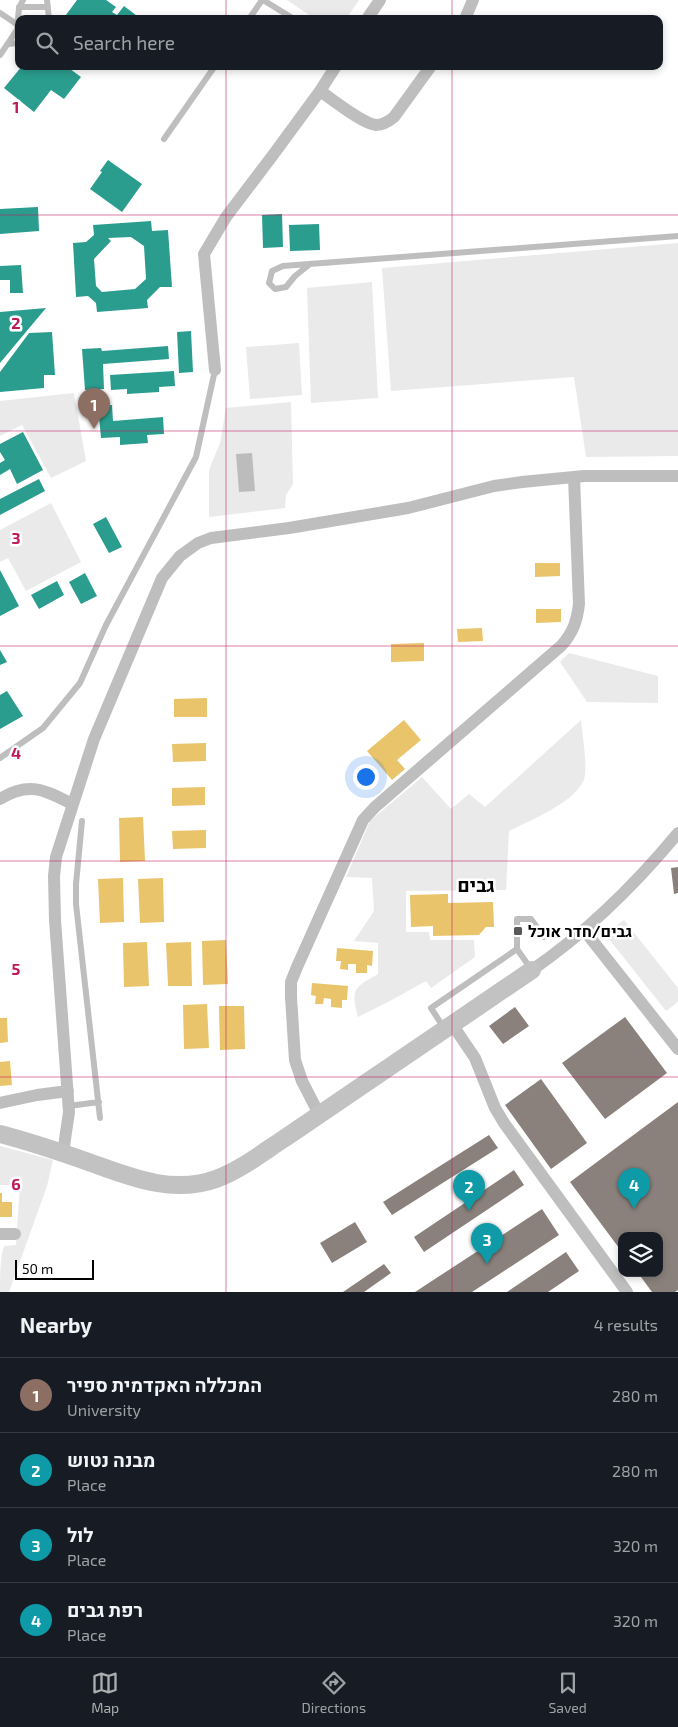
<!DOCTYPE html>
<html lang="en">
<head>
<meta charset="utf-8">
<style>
	body { margin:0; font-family:"Exo 2",Heebo,sans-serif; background:#242831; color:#f1f3f6 }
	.controls { position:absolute; right:15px; bottom:15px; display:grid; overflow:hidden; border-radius:10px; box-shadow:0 2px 8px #0003 }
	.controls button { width:45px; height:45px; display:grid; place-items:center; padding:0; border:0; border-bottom:1px solid #363941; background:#171b24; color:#f1f3f6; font:25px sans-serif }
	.scale { position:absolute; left:15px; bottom:12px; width:79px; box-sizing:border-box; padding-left:5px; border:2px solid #000; border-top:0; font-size:14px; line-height:18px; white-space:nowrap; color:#000; -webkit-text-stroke:4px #fff; paint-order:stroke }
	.you { position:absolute; left:365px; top:776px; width:18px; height:18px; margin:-12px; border:4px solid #fff; border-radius:50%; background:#1a73e8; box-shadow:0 0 0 8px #1a73e833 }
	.badge { display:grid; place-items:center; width:32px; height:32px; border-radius:50%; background:#adaeaf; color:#fff; font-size:16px; font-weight:700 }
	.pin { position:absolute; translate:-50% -41px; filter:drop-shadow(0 1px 2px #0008) }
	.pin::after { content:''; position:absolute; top:26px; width:18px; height:15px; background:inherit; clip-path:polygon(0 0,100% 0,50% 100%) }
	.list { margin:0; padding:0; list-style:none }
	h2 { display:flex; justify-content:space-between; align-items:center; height:65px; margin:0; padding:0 20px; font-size:21px }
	h2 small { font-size:16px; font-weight:400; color:#9ea1a6 }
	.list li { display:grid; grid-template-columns:32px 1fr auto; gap:15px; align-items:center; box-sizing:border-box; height:75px; padding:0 20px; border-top:1px solid #363941 }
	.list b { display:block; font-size:19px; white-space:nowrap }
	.list p { margin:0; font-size:16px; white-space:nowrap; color:#9ea1a6 }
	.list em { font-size:16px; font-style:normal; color:#9ea1a6 }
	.icon { flex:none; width:28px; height:28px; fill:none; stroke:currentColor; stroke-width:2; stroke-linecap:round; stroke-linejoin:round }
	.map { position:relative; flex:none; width:678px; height:1292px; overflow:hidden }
	.search { position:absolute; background:#171b24; box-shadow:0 2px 8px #0003; left:15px; right:15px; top:15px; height:55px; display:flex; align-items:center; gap:12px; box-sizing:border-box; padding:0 18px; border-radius:10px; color:#9ea1a6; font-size:19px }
	.sheet { height:365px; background:#171b24 }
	nav { display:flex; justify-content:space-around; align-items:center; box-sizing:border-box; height:70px; border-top:1px solid #363941; background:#171b24; font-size:14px; color:#9ea1a6 }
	nav a { display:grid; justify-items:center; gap:2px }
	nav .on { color:#adaeaf }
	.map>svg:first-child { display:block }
</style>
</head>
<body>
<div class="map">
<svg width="678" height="1292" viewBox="0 0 678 1292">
	<rect width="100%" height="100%" fill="#fff"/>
	<path fill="#eaeaea" d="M287 0H359L346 19H315Z
		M678 243V456L586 457 574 377 391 391 382 268Z
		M372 282 378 398 311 403 307 288Z
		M299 343 302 395 250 399 246 347Z
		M74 393 86 461 51 478 22 425 0 436V401Z
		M291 402 293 484 286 495 285 508 209 517V470L220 443 226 408Z
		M51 503 81 562 26 591 8 558 0 562V530Z
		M569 653 658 676V703L587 702 560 662Z
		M581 720C582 734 589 771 583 782 571 804 531 820 509 831L506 890 406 891V932H429L430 940H474L475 957 431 988 426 981 388 1002 358 1017C350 989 355 987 378 974V943L354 941 374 911 372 878 346 877 370 821 422 777 451 809 469 794 485 807Z
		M624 920 678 988V1002L666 1011 605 934Z
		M0 1146 53 1160 47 1186 9 1292H0C0 1279 0 1257 4 1246L16 1245 20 1185H0Z"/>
	<path fill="#bcbcbc" d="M252 453 255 491 239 492 236 454Z"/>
	<path fill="#e9c46a" d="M535 563H560V576L535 577Z
		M536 609H561V622L536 623Z
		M482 628 483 641 458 642 457 629Z
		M424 643V661L391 662V644Z
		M207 698V717H174V699Z
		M404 720 421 740 397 760 405 769 392 780 367 751Z
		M206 743V761L173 762 172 744Z
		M205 787V805L172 806V788Z
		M143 817 145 861 120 862 119 818Z
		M206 830V848L173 849 172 831Z
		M123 878 124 922 100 923 98 879Z
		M163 878 164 922 140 923 138 879Z
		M448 894V903L493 902 494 927H486L479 935 433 936V926L411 927 410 895Z
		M226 940 228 984 203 985 202 941Z
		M147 942 149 986 124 987 123 943Z
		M191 942 192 986H168L166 943Z
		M337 948 373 951 372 966 367 965V973H356V964H348V970L340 969 341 961H336Z
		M312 983 348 986 347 1000H342V1008L331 1007V999L324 998 323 1004H315L316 996 311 995Z
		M207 1004 209 1048 184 1049 183 1005Z
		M219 1006H244L245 1049 220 1050Z
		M0 1018H7L8 1042 0 1043Z
		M10 1061 12 1085 0 1086V1062Z
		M0 1193H2V1202H12V1217H0Z"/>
	<path fill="#2a9d8f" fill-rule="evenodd" d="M77 0H106L116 7 112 12 117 15 124 6 141 19H63Z
		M22 66H66L81 77 64 99 51 90 34 112 4 88Z
		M108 160 142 184 122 212 90 189 102 172 100 171Z
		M38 207 39 231 0 234V209Z
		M282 214 283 247 263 248 262 215Z
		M151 221 152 231 168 230 172 287H160L147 300 148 308 97 312 96 303 88 296 76 297 73 243 86 242 94 235 93 225ZM131 237 144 246 146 279 135 289 102 292 96 286 94 259 111 241 108 238Z
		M319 224 320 250 290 251 289 225Z
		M21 265 23 293H10V280H0V266Z
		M46 308 0 363V312Z
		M191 331 193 372 179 373 177 332Z
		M52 332 55 375H44V388L0 392V372L29 333Z
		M168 346 169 359 103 364 104 389 85 390 82 349 101 348 102 351Z
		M174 371 175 386 159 387V392L127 394V389L111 390 110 375Z
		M112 405 113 421 163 417 164 434 147 435 148 443 120 445V437L101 438 98 406Z
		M23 432 43 470 17 484 10 469 0 475V463L5 460 0 452V444Z
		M39 479 45 491 0 515V499Z
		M106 517 122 547 109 553 93 524Z
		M0 570 19 606 0 616Z
		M85 573 97 596 81 604 69 582Z
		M57 581 64 595 39 609 31 595Z
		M0 650 7 662 0 665Z
		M7 691 23 716 0 729V695Z"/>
	<path fill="#8a817c" d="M678 867V893L674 894 671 868Z
		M515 1007 529 1026 503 1044 489 1026Z
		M625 1017 667 1073 605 1119 562 1063Z
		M541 1079 587 1143 551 1169 505 1105Z
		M678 1102V1290L675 1292H652L638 1273H659V1236H622V1252L570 1182Z
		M489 1135 498 1148 392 1215 383 1202Z
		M514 1170 524 1185 424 1252 414 1237Z
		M542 1209 559 1235 472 1292H415Z
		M355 1222 367 1242 332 1263 320 1243Z
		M566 1252 579 1271 548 1292H507Z
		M384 1264 391 1273 364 1292H343Z"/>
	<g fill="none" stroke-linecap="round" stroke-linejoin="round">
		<path stroke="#bebebe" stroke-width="6" d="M47 0 49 19
			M263 0 294 19
			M19 7H48
			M0 13 18 25
			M249 19 262 0
			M8 44 19 43
			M0 55 17 30 19 8 23 0
			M164 139 215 66
			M310 264 295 276 286 287 275 289 269 283 272 271 283 266 678 236
			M0 758 43 728 80 683 106 625 196 457 215 370
			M82 821 76 884V904L100 1118
			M517 949V919H531L544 937
			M444 1028 431 1008 517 949 531 969
			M69 1106 99 1102"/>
		<path stroke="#bebebe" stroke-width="12" d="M367 19 380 0
			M465 19 473 0
			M320 91C332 99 363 124 376 125 383 125 388 122 394 117L431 66
			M215 370 204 254 226 217 273 155 320 91 336 66
			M0 799C29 781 45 790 72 804
			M584 930 678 1049
			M532 970C587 932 635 885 678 833
			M452 1024 475 1058 495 1108 504 1123 627 1292
			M0 1103 37 1095 68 1091
			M319 1114 302 1081 295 1060 291 997V982L297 967 363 820 375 807 561 646C573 633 577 621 579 604L574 477
			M63 1153 69 1112 55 920 54 876 56 857 94 739 162 578 180 556 198 543 211 538 289 528 408 508 494 486 522 482 584 476H678
			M0 1234H15"/>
		<path stroke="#c2c2c2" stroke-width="18" d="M0 1134C27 1141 54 1150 80 1159 124 1174 169 1196 216 1179 241 1170 263 1152 285 1138L532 970"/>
	</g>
	<path fill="none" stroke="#c2185b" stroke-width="1" stroke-opacity="0.55" d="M226 0V19M452 0V19M226 66V1292M452 66V1292M0 215H678M0 431H678M0 646H678M0 861H678M0 1077H678"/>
	<rect fill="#595959" stroke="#fff" stroke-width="2" x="513" y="926" width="10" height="10" rx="2.5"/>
	<g text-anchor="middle" stroke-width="5" stroke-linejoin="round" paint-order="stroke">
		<g font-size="16" font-weight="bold" fill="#000" stroke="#fff" text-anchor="start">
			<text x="528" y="937">גבים/חדר אוכל</text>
		</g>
		<g font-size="19" font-weight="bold" fill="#000" stroke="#fff">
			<text x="476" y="892">גבים</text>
		</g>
	</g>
	<g font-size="16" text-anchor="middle" font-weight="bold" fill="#c2185b" stroke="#fff" stroke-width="5" stroke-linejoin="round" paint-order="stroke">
		<text x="16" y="113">1</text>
		<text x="16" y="329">2</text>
		<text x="16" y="544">3</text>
		<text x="16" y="759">4</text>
		<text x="16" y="975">5</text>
		<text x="16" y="1190">6</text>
	</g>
</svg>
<div class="controls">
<button><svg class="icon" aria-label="layers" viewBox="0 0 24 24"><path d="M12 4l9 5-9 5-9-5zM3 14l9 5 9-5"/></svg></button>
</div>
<div class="scale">50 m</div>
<div class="you"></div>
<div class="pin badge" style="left:94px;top:429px;background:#8d6e63">1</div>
<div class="pin badge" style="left:469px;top:1211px;background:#0f9aa8">2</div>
<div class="pin badge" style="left:487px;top:1264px;background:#0f9aa8">3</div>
<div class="pin badge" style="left:634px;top:1209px;background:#0f9aa8">4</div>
<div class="search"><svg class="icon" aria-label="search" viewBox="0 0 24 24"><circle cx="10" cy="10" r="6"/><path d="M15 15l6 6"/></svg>Search here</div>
</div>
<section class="sheet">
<h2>Nearby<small>4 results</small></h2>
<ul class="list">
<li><span class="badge" style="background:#8d6e63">1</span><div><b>המכללה האקדמית ספיר</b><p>University</p></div><em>280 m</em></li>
<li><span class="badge" style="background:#0f9aa8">2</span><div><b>מבנה נטוש</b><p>Place</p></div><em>280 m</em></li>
<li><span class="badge" style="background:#0f9aa8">3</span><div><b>לול</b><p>Place</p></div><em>320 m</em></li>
<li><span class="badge" style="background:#0f9aa8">4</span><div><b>רפת גבים</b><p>Place</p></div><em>320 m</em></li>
</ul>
</section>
<nav>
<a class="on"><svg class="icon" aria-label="map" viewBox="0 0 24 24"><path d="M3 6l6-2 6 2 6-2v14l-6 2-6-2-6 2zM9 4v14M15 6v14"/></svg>Map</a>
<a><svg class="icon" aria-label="directions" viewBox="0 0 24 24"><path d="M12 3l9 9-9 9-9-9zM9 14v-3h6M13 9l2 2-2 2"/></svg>Directions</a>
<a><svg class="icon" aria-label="saved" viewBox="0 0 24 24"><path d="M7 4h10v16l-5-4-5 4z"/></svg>Saved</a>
</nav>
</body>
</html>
